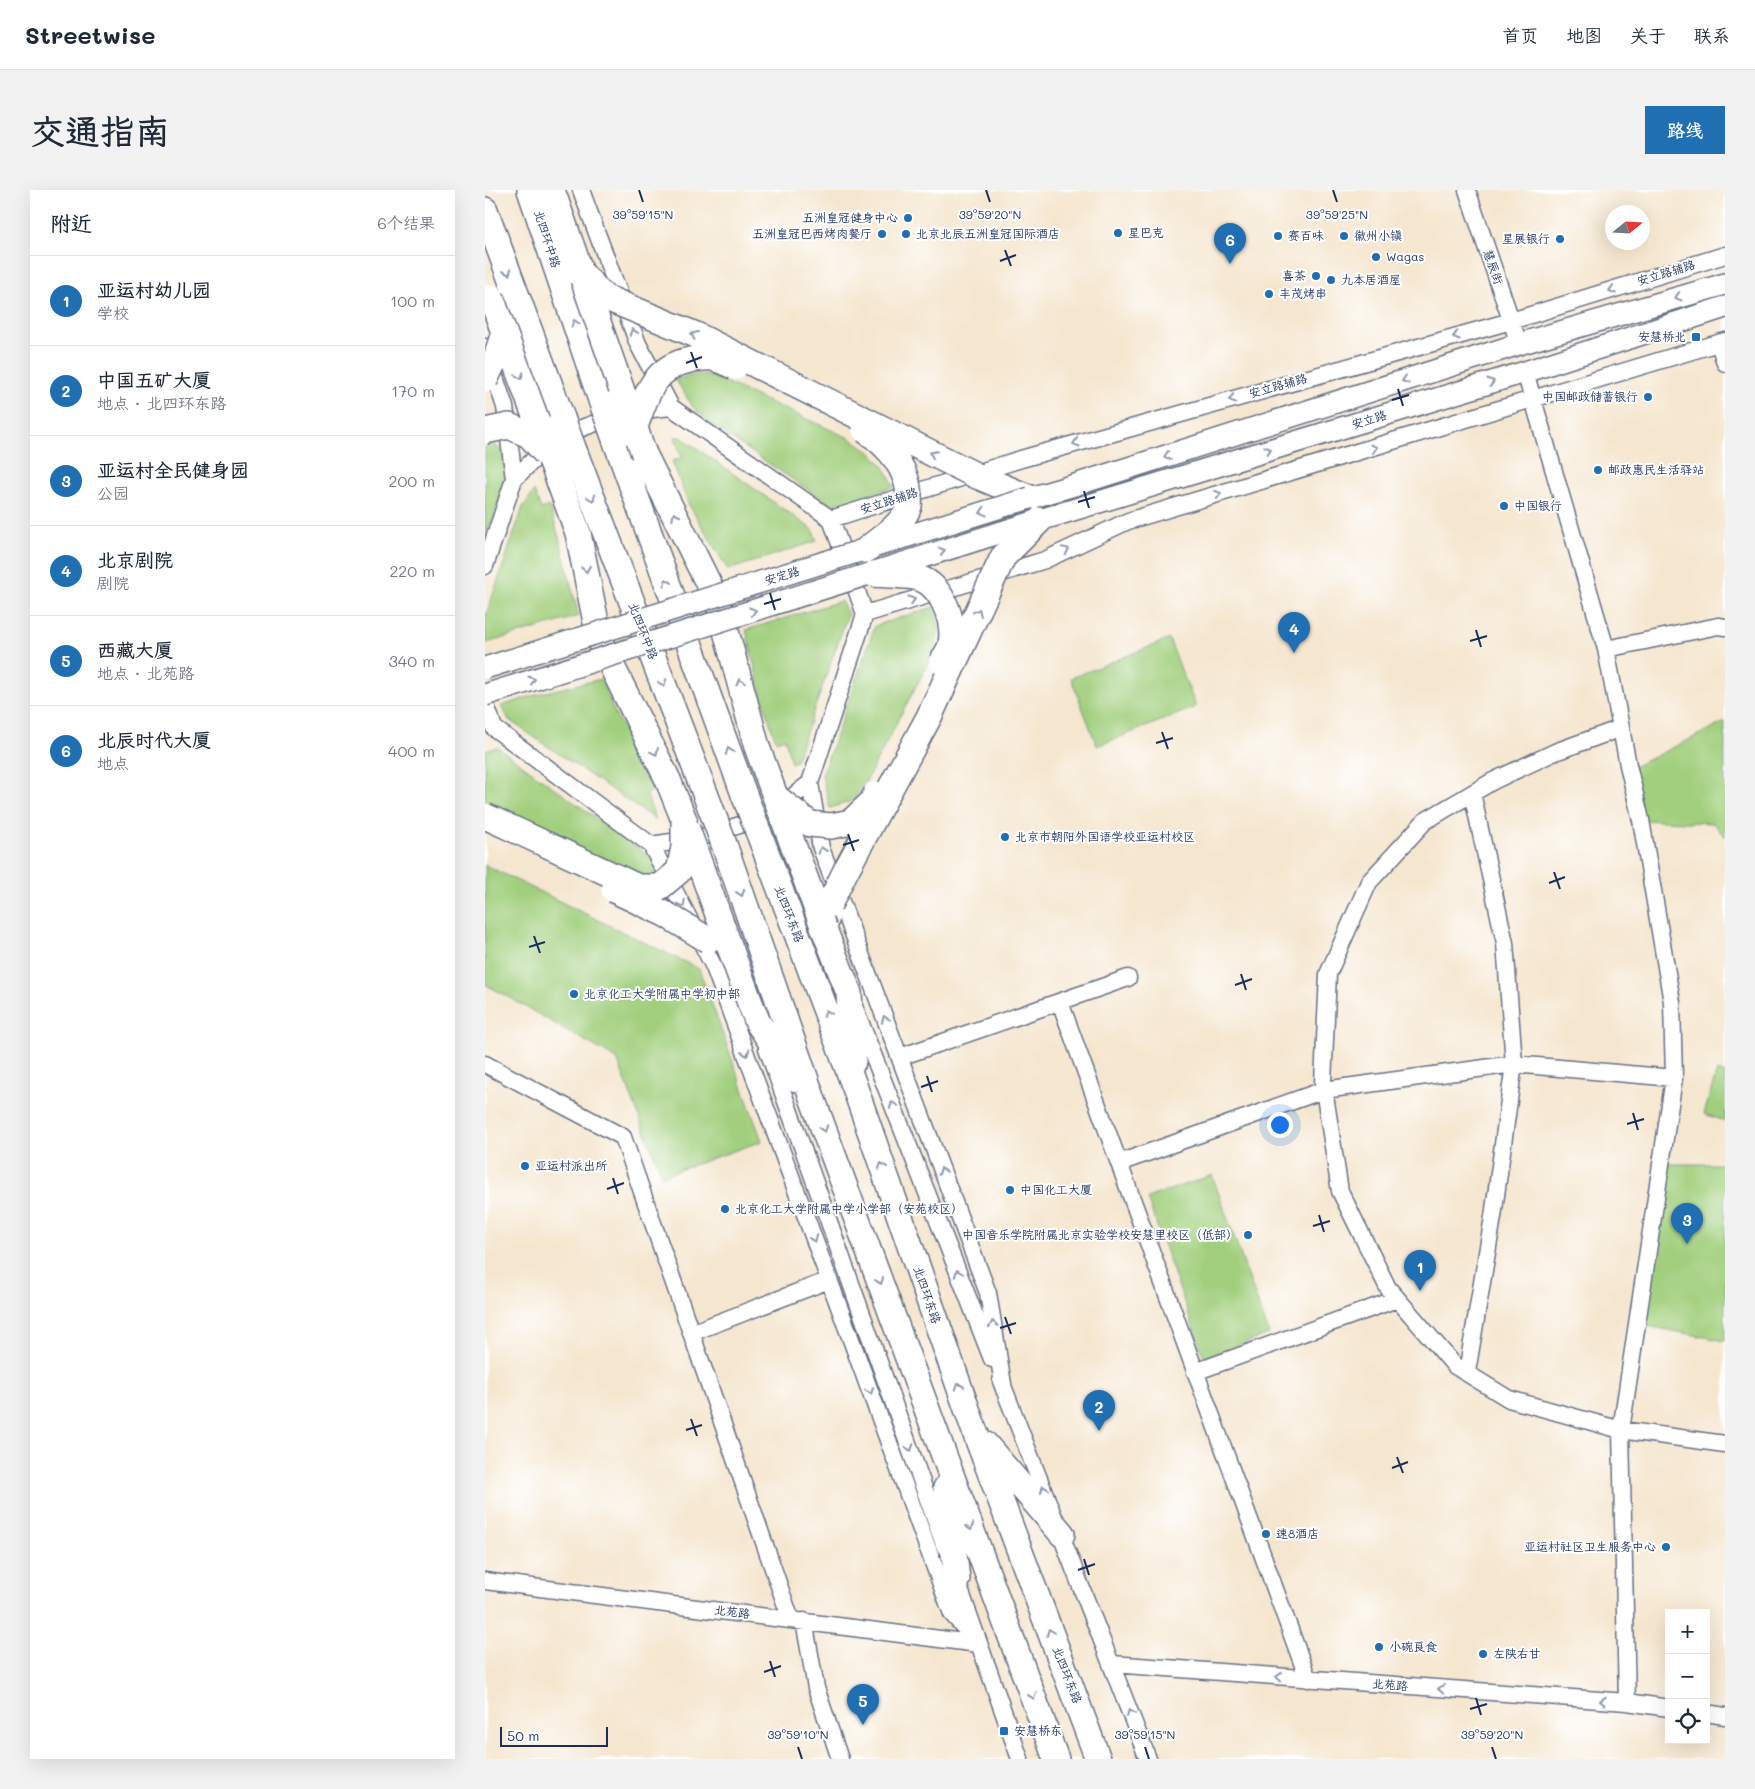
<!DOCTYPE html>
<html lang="zh">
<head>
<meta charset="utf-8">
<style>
	body { margin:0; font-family:Mali,"LXGW WenKai TC",sans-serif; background:#f2f2f3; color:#1f2937 }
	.controls { position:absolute; right:15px; bottom:15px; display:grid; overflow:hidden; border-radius:0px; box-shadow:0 5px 20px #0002 }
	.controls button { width:45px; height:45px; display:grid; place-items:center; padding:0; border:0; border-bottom:1px solid #e0e1e3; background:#fff; color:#1f2937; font:25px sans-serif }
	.compass { position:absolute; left:1120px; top:15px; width:45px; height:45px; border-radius:50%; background:#fff; box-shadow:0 5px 20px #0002; rotate:72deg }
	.scale { position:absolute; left:15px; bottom:12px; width:108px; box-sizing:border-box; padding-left:5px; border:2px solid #1b2f5e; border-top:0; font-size:14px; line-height:18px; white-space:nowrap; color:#1b2f5e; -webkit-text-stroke:4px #fff; paint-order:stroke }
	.you { position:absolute; left:794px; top:934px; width:18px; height:18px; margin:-12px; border:4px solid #fff; border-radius:50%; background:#1a73e8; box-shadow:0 0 0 8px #1a73e833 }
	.badge { display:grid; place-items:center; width:32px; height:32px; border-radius:50%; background:#1f6fb2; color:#fff; font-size:16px; font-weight:700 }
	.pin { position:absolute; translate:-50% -41px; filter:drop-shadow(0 1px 2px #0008) }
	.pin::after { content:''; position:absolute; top:26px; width:18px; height:15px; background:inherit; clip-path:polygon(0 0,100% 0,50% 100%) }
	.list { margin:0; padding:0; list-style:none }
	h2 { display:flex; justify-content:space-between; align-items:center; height:65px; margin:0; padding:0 20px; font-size:21px }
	h2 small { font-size:16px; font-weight:400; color:#747a83 }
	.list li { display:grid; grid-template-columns:32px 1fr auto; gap:15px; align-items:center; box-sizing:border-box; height:90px; padding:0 20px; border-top:1px solid #e0e1e3 }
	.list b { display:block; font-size:19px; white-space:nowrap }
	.list p { margin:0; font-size:16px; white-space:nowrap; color:#747a83 }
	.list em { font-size:16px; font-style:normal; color:#747a83 }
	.icon { flex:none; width:28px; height:28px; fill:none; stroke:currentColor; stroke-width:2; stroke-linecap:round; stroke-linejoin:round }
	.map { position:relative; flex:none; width:1240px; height:1569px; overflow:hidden; border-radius:0px }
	header { display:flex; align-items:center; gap:30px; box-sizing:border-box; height:70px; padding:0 25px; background:#fff; border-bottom:1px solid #e0e1e3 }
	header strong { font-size:24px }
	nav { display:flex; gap:28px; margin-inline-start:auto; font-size:18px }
	.intro { display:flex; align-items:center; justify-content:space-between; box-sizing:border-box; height:120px; padding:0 30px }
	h1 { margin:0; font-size:35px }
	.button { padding:12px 22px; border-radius:0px; background:#1f6fb2; color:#fff; font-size:18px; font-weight:700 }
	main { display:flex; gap:30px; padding:0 30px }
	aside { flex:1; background:#fff; border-radius:0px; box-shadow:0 5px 20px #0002 }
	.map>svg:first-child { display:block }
</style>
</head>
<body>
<header>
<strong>Streetwise</strong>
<nav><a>首页</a><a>地图</a><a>关于</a><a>联系</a></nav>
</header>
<div class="intro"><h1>交通指南</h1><a class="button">路线</a></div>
<main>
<aside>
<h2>附近<small>6个结果</small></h2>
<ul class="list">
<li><span class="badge">1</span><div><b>亚运村幼儿园</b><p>学校</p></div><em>100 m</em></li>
<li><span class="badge">2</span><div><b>中国五矿大厦</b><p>地点 · 北四环东路</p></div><em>170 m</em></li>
<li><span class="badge">3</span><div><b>亚运村全民健身园</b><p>公园</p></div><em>200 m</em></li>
<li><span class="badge">4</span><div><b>北京剧院</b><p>剧院</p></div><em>220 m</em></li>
<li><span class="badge">5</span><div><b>西藏大厦</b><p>地点 · 北苑路</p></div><em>340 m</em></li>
<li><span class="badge">6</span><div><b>北辰时代大厦</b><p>地点</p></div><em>400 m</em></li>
</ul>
</aside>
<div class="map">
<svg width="1240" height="1569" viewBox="0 0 1240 1569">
	<rect width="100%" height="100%" fill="#fff"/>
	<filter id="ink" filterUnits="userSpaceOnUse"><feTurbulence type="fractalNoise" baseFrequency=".02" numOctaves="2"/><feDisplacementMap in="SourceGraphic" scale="10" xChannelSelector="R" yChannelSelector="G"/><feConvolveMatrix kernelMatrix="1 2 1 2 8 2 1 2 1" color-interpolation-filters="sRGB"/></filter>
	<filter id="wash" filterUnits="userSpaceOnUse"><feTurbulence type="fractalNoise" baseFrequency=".0096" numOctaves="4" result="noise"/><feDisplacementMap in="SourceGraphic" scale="20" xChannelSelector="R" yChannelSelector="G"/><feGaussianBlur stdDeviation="1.12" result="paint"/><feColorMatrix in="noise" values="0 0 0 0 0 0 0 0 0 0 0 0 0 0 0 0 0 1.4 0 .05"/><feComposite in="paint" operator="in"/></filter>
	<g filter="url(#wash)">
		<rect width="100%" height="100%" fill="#f5e6cf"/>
		<path fill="#a1cf7d" stroke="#5e7f6e" d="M222 184 364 248C387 262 399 271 409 297L347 316 228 236 207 216 191 190 202 186Z
			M190 247H196L328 340 332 351 243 380 203 313 187 271 197 268Z
			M6 253 19 261 24 280 0 352V257Z
			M49 301 56 319 64 316C77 352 84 390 94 426L1 453 0 428 38 317Z
			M356 411 363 424 311 571 306 573 300 548 291 551 278 512 261 440Z
			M448 417C456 437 455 445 447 466L381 591 367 611 345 618 337 585 390 436Z
			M684 449 711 517 612 556 586 488Z
			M116 489 131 526 153 562 169 601 161 604 171 630 24 530 16 516 57 503Z
			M1240 532V647L1228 633 1156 630 1144 579Z
			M12 557 171 671 178 685 161 694 0 622V560Z
			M0 675 214 779 277 951 177 986 132 869 0 794Z
			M1232 881 1240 884V931L1219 924Z
			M1176 974H1240V1151L1152 1134Z
			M727 985 784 1144 719 1168 662 1008Z"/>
	</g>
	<g filter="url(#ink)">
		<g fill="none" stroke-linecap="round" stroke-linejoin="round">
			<g stroke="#676f86" stroke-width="19">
				<path id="minor" d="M96 0 153 154 186 217 346 329 380 424 325 593 336 658 503 1103 519 1200
					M982 0 1034 154
					M1234 153 1240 173
					M0 157 20 217 29 289
					M1040 182 1121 459 1143 575 1156 630 1187 812 1189 888 1136 1240 1142 1512
					M346 329 536 269 1026 131 1240 65
					M0 376 29 289 72 247 141 222 186 217
					M380 424 560 370 643 331 1240 151
					M1121 459 1233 436 1240 437
					M0 512 9 538 166 655 229 777 467 1424 494 1454
					M1136 538 1070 562 1008 591 940 631 884 692 843 784 838 893 855 1001 903 1098 970 1176 1024 1209 1136 1240 1240 1254
					M166 655 214 648 283 626 325 593
					M575 812 823 1489
					M371 821 507 1169
					M282 858 460 1357
					M415 867 643 788
					M0 874 138 947 306 1430
					M634 973 839 900 1029 874 1189 888
					M206 1143 344 1090
					M710 1182 912 1109
					M982 1182 1008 1027 1029 874 1020 753 987 603
					M516 1191 663 1569
					M468 1380 535 1569
					M0 1391 494 1454
					M319 1431 331 1498 355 1569
					M627 1474 1142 1512 1184 1518
					M1221 1523 1240 1526"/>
			</g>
			<g stroke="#676f86" stroke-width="24">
				<path id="major" d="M545 308 593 294 1034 154 1240 94
					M555 330 1040 182 1240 117"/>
			</g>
			<g stroke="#676f86" stroke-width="28">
				<path id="highway" d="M45 0 117 213
					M67 0 96 83
					M0 20 77 228
					M130 249 260 607
					M90 263 226 619
					M159 264 234 415 272 557
					M67 272 93 343 115 452 183 590 199 630
					M492 286 545 308
					M273 641 369 895 490 1242 613 1569
					M240 657 329 913 571 1569
					M344 718 339 739 364 803 368 872
					M265 813 273 833 312 889
					M501 1255 577 1344
					M461 1298 472 1389"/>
			</g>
			<use href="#minor" stroke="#fff" stroke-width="16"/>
			<use href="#major" stroke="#fff" stroke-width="21"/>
			<use href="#highway" stroke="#fff" stroke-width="25"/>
			<g stroke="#676f86" stroke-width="24" stroke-linecap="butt">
				<path id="major-bridge" d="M0 478 545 308
					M0 505 555 330"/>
			</g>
			<g stroke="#676f86" stroke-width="28" stroke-linecap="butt">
				<path id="highway-bridge" d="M96 83 119 107 211 145 492 286
					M98 89 159 264
					M6 107 67 272
					M0 190 12 165 19 142
					M117 213 130 249
					M77 228 90 263
					M150 237C161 206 168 177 205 170 228 166 229 167 250 177
					M380 240C402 255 422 276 424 305 424 308 425 313 424 316 418 335 395 348 381 360
					M0 241 24 236 44 245 61 264
					M388 384C400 385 423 385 434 388 458 396 470 432 466 454 465 460 460 466 457 472
					M272 557 339 739
					M260 607 273 641
					M292 608 325 634 346 636 366 632 386 613 391 604
					M226 619 240 657
					M0 626 153 697H175L194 681 199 657V630
					M202 639 265 813
					M129 700 180 724 223 750
					M344 715 361 680 444 527 518 367 555 330"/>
			</g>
			<use href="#major-bridge" stroke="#fff" stroke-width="21"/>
			<use href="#highway-bridge" stroke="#fff" stroke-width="25"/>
		</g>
		<defs><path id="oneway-chevron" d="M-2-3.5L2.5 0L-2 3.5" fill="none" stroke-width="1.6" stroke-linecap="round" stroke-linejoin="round" transform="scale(1.25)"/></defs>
		<g stroke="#8d97ae">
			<use href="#oneway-chevron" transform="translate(23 82) rotate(70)"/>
			<use href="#oneway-chevron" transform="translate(1127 100) rotate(163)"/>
			<use href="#oneway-chevron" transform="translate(1193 107) rotate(164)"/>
			<use href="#oneway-chevron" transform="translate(90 133) rotate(-108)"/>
			<use href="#oneway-chevron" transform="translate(148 142) rotate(-110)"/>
			<use href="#oneway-chevron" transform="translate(209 145) rotate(-156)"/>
			<use href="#oneway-chevron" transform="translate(971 146) rotate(164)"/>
			<use href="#oneway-chevron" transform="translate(35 186) rotate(70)"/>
			<use href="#oneway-chevron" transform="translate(920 190) rotate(162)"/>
			<use href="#oneway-chevron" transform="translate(1006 192) rotate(-17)"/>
			<use href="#oneway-chevron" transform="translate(747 209) rotate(164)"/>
			<use href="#oneway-chevron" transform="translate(591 253) rotate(164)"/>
			<use href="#oneway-chevron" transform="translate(889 258) rotate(-17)"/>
			<use href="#oneway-chevron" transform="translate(783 260) rotate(-17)"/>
			<use href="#oneway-chevron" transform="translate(448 264) rotate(-153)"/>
			<use href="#oneway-chevron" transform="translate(682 266) rotate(162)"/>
			<use href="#oneway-chevron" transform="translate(733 304) rotate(-17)"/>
			<use href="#oneway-chevron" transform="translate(107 308) rotate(69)"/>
			<use href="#oneway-chevron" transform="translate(498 322) rotate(162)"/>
			<use href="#oneway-chevron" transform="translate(190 326) rotate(-117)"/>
			<use href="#oneway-chevron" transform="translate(581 360) rotate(-26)"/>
			<use href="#oneway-chevron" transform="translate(457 361) rotate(-18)"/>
			<use href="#oneway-chevron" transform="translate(101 379) rotate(79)"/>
			<use href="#oneway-chevron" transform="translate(182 392) rotate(-110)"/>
			<use href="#oneway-chevron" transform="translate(427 410) rotate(-17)"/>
			<use href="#oneway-chevron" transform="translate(268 421) rotate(-17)"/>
			<use href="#oneway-chevron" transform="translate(493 422) rotate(-65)"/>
			<use href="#oneway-chevron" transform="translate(47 490) rotate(-17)"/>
			<use href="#oneway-chevron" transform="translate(255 492) rotate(-105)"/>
			<use href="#oneway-chevron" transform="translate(178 493) rotate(69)"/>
			<use href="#oneway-chevron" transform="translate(244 561) rotate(-110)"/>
			<use href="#oneway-chevron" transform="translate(170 562) rotate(64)"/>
			<use href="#oneway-chevron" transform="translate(337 660) rotate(-107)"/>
			<use href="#oneway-chevron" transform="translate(256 703) rotate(71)"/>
			<use href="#oneway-chevron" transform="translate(197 714) rotate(63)"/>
			<use href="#oneway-chevron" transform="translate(342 823) rotate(-111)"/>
			<use href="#oneway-chevron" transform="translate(400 829) rotate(-111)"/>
			<use href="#oneway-chevron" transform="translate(261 863) rotate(70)"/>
			<use href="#oneway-chevron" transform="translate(408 915) rotate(-111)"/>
			<use href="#oneway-chevron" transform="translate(339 939) rotate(70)"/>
			<use href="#oneway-chevron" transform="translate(397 976) rotate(-109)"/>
			<use href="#oneway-chevron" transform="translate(457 981) rotate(-111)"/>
			<use href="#oneway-chevron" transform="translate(329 1049) rotate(70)"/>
			<use href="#oneway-chevron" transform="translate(473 1083) rotate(-111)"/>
			<use href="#oneway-chevron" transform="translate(395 1091) rotate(70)"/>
			<use href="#oneway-chevron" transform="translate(508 1134) rotate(-99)"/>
			<use href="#oneway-chevron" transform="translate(474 1196) rotate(-109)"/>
			<use href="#oneway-chevron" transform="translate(385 1201) rotate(70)"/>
			<use href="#oneway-chevron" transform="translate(425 1258) rotate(70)"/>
			<use href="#oneway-chevron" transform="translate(559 1299) rotate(-112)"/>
			<use href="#oneway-chevron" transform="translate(485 1337) rotate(70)"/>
			<use href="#oneway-chevron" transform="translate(565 1442) rotate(-111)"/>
			<use href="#oneway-chevron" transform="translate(794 1487) rotate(-176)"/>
			<use href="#oneway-chevron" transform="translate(956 1499) rotate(-176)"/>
			<use href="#oneway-chevron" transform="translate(548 1506) rotate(70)"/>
			<use href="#oneway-chevron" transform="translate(1118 1511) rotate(-176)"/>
			<use href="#oneway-chevron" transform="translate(645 1523) rotate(-111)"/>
		</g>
	</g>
	<path fill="none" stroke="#1b2f5e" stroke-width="2" d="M154 0 158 12M501 0 505 12M848 0 852 12M520 60 526 76M515 71 531 65M206 162 212 178M201 173 217 167M913 199 918 216M907 210 924 205M599 301 604 318M593 312 610 307M285 403 290 420M279 414 296 409M991 440 996 457M985 451 1002 446M677 542 683 559M671 553 688 548M363 644 369 661M358 655 374 650M1069 682 1075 699M1064 693 1080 687M49 746 55 763M44 757 60 752M756 784 761 800M750 795 767 789M442 886 447 902M436 897 453 891M1148 923 1153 940M1142 934 1159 929M128 988 133 1004M122 999 139 993M834 1025 839 1042M828 1036 845 1031M520 1127 526 1144M515 1138 531 1133M206 1229 212 1246M201 1240 217 1235M912 1267 918 1283M907 1278 923 1272M599 1369 604 1385M593 1380 610 1374M285 1471 290 1487M279 1482 296 1476M991 1508 996 1525M985 1519 1002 1514M313 1557 317 1569M660 1557 664 1569M1007 1557 1011 1569"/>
	<g fill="#1f6fb2" stroke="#fff" stroke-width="2">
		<circle cx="423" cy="28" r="5"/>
		<circle cx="633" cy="43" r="5"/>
		<circle cx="397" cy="44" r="5"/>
		<circle cx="421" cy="44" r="5"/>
		<circle cx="793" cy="46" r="5"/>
		<circle cx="859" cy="46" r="5"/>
		<circle cx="1075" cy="49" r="5"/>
		<circle cx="891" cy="67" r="5"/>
		<circle cx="831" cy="86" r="5"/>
		<circle cx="846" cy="90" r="5"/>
		<circle cx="784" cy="104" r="5"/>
		<rect x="1206" y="142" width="10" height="10" rx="2.5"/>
		<circle cx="1163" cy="207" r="5"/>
		<circle cx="1113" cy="280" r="5"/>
		<circle cx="1019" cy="316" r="5"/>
		<circle cx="520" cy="647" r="5"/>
		<circle cx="89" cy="804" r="5"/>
		<circle cx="40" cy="976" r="5"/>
		<circle cx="525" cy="1000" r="5"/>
		<circle cx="240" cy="1019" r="5"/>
		<circle cx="763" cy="1045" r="5"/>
		<circle cx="781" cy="1344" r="5"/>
		<circle cx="1181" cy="1357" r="5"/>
		<circle cx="894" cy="1457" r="5"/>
		<circle cx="998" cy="1464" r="5"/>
		<rect x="514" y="1536" width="10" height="10" rx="2.5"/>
	</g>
	<g text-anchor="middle" stroke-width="4" stroke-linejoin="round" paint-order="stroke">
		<g font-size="12" fill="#1b2f5e" stroke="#fff" text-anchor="start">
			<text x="413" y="32" text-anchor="end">五洲皇冠健身中心</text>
			<text x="643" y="47">星巴克</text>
			<text x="387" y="48" text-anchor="end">五洲皇冠巴西烤肉餐厅</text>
			<text x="431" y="48">北京北辰五洲皇冠国际酒店</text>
			<text x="803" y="50">赛百味</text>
			<text x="869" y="50">徽州小镇</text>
			<text x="1065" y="53" text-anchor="end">星展银行</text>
			<text x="901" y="71">Wagas</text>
			<text x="821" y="90" text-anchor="end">喜茶</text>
			<text x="856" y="94">九本居酒屋</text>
			<text x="794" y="108">丰茂烤串</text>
			<text x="1201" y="151" text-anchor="end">安慧桥北</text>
			<text x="1153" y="211" text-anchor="end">中国邮政储蓄银行</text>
			<text x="1123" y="284">邮政惠民生活驿站</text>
			<text x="1029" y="320">中国银行</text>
			<text x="530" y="651">北京市朝阳外国语学校亚运村校区</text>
			<text x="99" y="808">北京化工大学附属中学初中部</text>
			<text x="50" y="980">亚运村派出所</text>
			<text x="535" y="1004">中国化工大厦</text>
			<text x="250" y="1023">北京化工大学附属中学小学部（安苑校区）</text>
			<text x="753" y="1049" text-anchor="end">中国音乐学院附属北京实验学校安慧里校区（低部）</text>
			<text x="791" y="1348">速8酒店</text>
			<text x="1171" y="1361" text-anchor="end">亚运村社区卫生服务中心</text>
			<text x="904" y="1461">小碗良食</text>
			<text x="1008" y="1468">左陕右甘</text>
			<text x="529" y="1545">安慧桥东</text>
		</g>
		<g font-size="12" fill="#1b2f5e" stroke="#fff">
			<text transform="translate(62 49) rotate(72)" y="4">北四环中路</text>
			<text transform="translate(1008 77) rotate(71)" y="4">慧辰街</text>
			<text transform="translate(1181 83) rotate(-17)" y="4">安立路辅路</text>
			<text transform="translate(793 196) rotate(-16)" y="4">安立路辅路</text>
			<text transform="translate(884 230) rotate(-17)" y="4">安立路</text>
			<text transform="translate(404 311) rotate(-18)" y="4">安立路辅路</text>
			<text transform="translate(297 386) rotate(-17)" y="4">安定路</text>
			<text transform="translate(158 441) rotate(69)" y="4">北四环中路</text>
			<text transform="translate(304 724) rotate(69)" y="4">北四环东路</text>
			<text transform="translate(442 1105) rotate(71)" y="4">北四环东路</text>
			<text transform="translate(247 1422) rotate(7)" y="4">北苑路</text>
			<text transform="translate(582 1485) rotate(69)" y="4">北四环东路</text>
			<text transform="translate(905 1495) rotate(4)" y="4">北苑路</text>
		</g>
	</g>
	<g font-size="12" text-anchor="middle" fill="#1b2f5e" stroke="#fff" stroke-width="4" stroke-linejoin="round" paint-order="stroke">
		<text x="158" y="29">39°59'15"N</text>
		<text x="505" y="29">39°59'20"N</text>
		<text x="852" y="29">39°59'25"N</text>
		<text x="313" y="1549">39°59'10"N</text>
		<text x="660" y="1549">39°59'15"N</text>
		<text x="1007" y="1549">39°59'20"N</text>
	</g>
</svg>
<div class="controls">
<button>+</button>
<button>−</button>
<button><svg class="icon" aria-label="locate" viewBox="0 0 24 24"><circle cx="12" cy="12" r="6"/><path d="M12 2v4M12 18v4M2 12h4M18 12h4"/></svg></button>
</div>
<svg class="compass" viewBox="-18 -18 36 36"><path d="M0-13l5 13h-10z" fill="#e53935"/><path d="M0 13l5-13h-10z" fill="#747a83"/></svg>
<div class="scale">50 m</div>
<div class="you"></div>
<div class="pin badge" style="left:935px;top:1101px">1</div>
<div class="pin badge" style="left:614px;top:1241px">2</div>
<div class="pin badge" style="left:1202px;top:1054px">3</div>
<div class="pin badge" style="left:809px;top:463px">4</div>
<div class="pin badge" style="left:378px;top:1535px">5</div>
<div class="pin badge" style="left:745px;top:74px">6</div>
</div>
</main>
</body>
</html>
